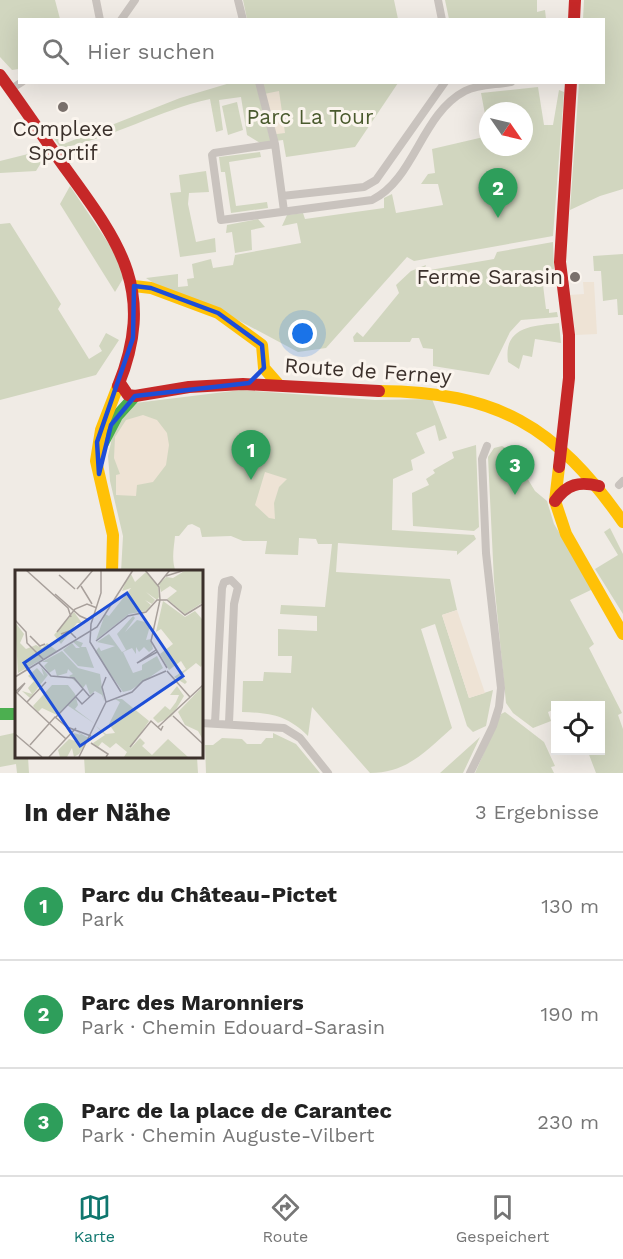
<!DOCTYPE html>
<html lang="de">
<head>
<meta charset="utf-8">
<style>
	body { margin:0; font-family:"Work Sans",sans-serif; background:#f2f2f2; color:#222 }
	.controls { position:absolute; right:18px; bottom:18px; display:grid; overflow:hidden; border-radius:0px; box-shadow:0 6px 24px #0002 }
	.controls button { width:54px; height:54px; display:grid; place-items:center; padding:0; border:0; border-bottom:2px solid #e0e0e0; background:#fff; color:#222; font:30px sans-serif }
	.compass { position:absolute; left:479px; top:102px; width:54px; height:54px; border-radius:50%; background:#fff; box-shadow:0 6px 24px #0002; rotate:124deg }
	.you { position:absolute; left:303px; top:334px; width:21px; height:21px; margin:-15px; border:4px solid #fff; border-radius:50%; background:#1a73e8; box-shadow:0 0 0 9px #1a73e833 }
	.badge { display:grid; place-items:center; width:39px; height:39px; border-radius:50%; background:#0f766e; color:#fff; font-size:20px; font-weight:700 }
	.pin { position:absolute; translate:-50% -50px; filter:drop-shadow(0 2px 3px #0008) }
	.pin::after { content:''; position:absolute; top:32px; width:21px; height:18px; background:inherit; clip-path:polygon(0 0,100% 0,50% 100%) }
	.list { margin:0; padding:0; list-style:none }
	h2 { display:flex; justify-content:space-between; align-items:center; height:78px; margin:0; padding:0 24px; font-size:26px }
	h2 small { font-size:20px; font-weight:400; color:#767676 }
	.list li { display:grid; grid-template-columns:39px 1fr auto; gap:18px; align-items:center; box-sizing:border-box; height:108px; padding:0 24px; border-top:2px solid #e0e0e0 }
	.list b { display:block; font-size:22px; white-space:nowrap }
	.list p { margin:0; font-size:20px; white-space:nowrap; color:#767676 }
	.list em { font-size:20px; font-style:normal; color:#767676 }
	.icon { flex:none; width:33px; height:33px; fill:none; stroke:currentColor; stroke-width:2; stroke-linecap:round; stroke-linejoin:round }
	.map { position:relative; flex:none; width:623px; height:773px; overflow:hidden }
	.search { position:absolute; background:#fff; box-shadow:0 6px 24px #0002; left:18px; right:18px; top:18px; height:66px; display:flex; align-items:center; gap:15px; box-sizing:border-box; padding:0 21px; border-radius:0px; color:#767676; font-size:22px }
	.sheet { height:402px; background:#fff }
	nav { display:flex; justify-content:space-around; align-items:center; box-sizing:border-box; height:84px; border-top:2px solid #e0e0e0; background:#fff; font-size:16px; color:#767676 }
	nav a { display:grid; justify-items:center; gap:3px }
	nav .on { color:#0f766e }
	.map>svg:first-child { display:block }
</style>
</head>
<body>
<div class="map">
<svg width="623" height="773" viewBox="0 0 623 773">
	<rect width="100%" height="100%" fill="#f0ebe5"/>
	<path fill="#d1d6bf" d="M0 0H55L60 19 20 20 19 69 12 70 0 57Z
		M243 0H394L398 19H247Z
		M445 0H537V12L545 10 546 19H449Z
		M584 0H623V189L600 196 570 210 579 83 604 82V20L583 19Z
		M230 83H398L355 147 286 157 283 140 260 143 247 135 241 97 219 100 223 130 216 132 210 99C159 110 113 138 61 148L44 125 48 122 66 143 180 98Z
		M538 87 544 125H553L559 90 564 92 553 236 414 261 407 257 326 348 298 352 219 310 158 286 146 278 178 274V287L188 286 187 279 194 278 192 264 211 259 213 268 233 265 235 255 301 243 297 223 282 226 287 215 303 213 305 219 384 208V198L392 194 396 213 443 205 438 184H421L428 174 435 173 432 149 488 136V147H524V111H488V130L481 93Z
		M237 102 243 130 228 135 222 106Z
		M44 150 47 153 36 171 0 173V161Z
		M260 152 261 157 229 162 236 206 267 202 268 208 231 213 225 172H221L219 157Z
		M206 171 209 192 189 193 188 204 196 242 215 238 216 252 180 257 170 193 181 192 179 175Z
		M70 186 113 250 124 277 115 292 60 204Z
		M258 219 265 227 251 230 252 250 235 253 232 232 226 233 227 225Z
		M10 223 61 304 58 309 89 359 102 351 99 346 106 333 119 340 96 375 0 400V224Z
		M553 242 554 269H549V285H543L546 309H549V313L557 312 558 317 521 320 510 332 489 375 433 366V349L423 348 419 338H412L410 342H354L353 337 357 332 363 337 399 293 396 285 411 271 426 265 424 271 494 259 497 252Z
		M623 254V315H618L617 299 603 301 601 271H594L593 256Z
		M559 323 561 343 535 339 532 357 523 355 519 369 508 362C503 326 533 326 559 323Z
		M241 390 375 400 432 399 447 438 439 441 435 425 416 433 425 453 411 460 413 470 393 479 392 530 474 535 476 539 457 555V551L338 543 336 572 450 579 457 610 442 615 469 698 493 690 486 726 473 732 467 726 435 624 421 629 452 728C426 751 407 773 370 773L312 707 308 736C287 715 270 713 242 712L243 681H263L264 672 291 673 292 656H278V629L317 631V616L280 614 281 605 325 607 332 544H318L316 539 299 538 298 555 265 554 267 541H243L231 536 202 537 200 528 192 524 188 525 179 536H175C174 547 171 561 176 572H121L123 536 110 481 108 456 114 429 135 403Z
		M476 445 479 527 474 531 413 526 412 493 429 485 426 479 435 473 433 470 454 458 452 452Z
		M502 446 510 450 535 491 547 501 554 524 593 589 570 600 594 644 589 648 622 713 618 715 623 729V773H596L588 752 600 750V706H556L555 709 548 712 551 721 533 728 513 713 506 703 494 581 488 457 494 448Z
		M610 528 623 554V614L595 569 618 555 604 532Z
		M505 712 544 742 555 766 551 767 554 773H475L501 714Z
		M14 721H16V756L28 757 29 773H17L16 764 0 767V736L14 733 15 744Z
		M273 733 296 744 320 773H206L205 745H213L222 738 242 739 247 744H261L266 738H273Z
		M480 737 463 773H440Z
		M84 757H197L198 773H85Z"/>
	<path fill="#eee3d5" d="M279 91 285 133 269 135 259 95Z
		M583 282H594L597 334 576 335 569 295 584 294Z
		M143 415 157 420 167 433 169 445 166 465 153 482 137 485 136 496 116 495V475L120 474 114 458 115 437 126 420Z
		M265 472 287 479 279 487 274 503 275 519 269 518 255 505Z
		M457 610 485 693 469 698 442 615Z"/>
	<g fill="none" stroke-linecap="round" stroke-linejoin="round">
		<path stroke="#c9c3be" stroke-width="8" d="M96 0 100 20
			M238 0 243 20
			M438 0 442 20
			M121 20 135 0
			M259 82 275 144 284 211
			M11 89 22 82
			M275 144 214 153 212 155 221 220 372 200C415 179 421 114 465 91 478 84 496 85 511 82
			M282 196 364 187 376 180 445 82
			M619 485 623 481
			M201 723 284 728 300 738 328 773
			M215 723 222 588 224 582 231 580 238 587 234 604 229 723
			M470 773 493 726 499 707 501 688 486 553 482 459 487 446"/>
		<path stroke="#4caf50" stroke-width="12" d="M103 443 117 416 135 396
			M0 714H16"/>
		<path stroke="#ffc107" stroke-width="12" d="M134 286 151 288 218 313 262 345 264 368 278 384
			M379 391C497 392 555 425 623 522
			M559 467 555 501 566 534 623 634
			M112 572 113 535 96 461 101 430 118 386"/>
		<path stroke="#c62828" stroke-width="12" d="M574 20 575 0
			M0 75C22 105 42 135 63 165 119 242 157 289 118 386
			M120 383 128 395 135 396 189 387 243 384 379 391
			M559 467 569 378V335L560 262 571 82
			M555 501C567 484 579 481 599 486"/>
	</g>
	<path fill="none" stroke="#1d4ed8" stroke-width="4.5" stroke-linejoin="round" d="M134 286 151 288 218 313 262 345 264 368 249 383 135 396 111 425 99 474 97 442 133 338Z"/>
	<g fill="#7a716c" stroke="#fbf5ee" stroke-width="2">
		<circle cx="63" cy="107" r="6"/>
		<circle cx="575" cy="277" r="6"/>
	</g>
	<g text-anchor="middle" stroke-width="6" stroke-linejoin="round" paint-order="stroke">
		<g font-size="21" fill="#4a5a2e" stroke="#fbf5ee">
			<text x="310" y="124">Parc La Tour</text>
		</g>
		<g font-size="21" fill="#3b302b" stroke="#fbf5ee">
			<text x="63" y="136">Complexe<tspan x="63" dy="24">Sportif</tspan></text>
			<text x="563" y="284" text-anchor="end">Ferme Sarasin</text>
		</g>
		<g font-size="21" fill="#3b302b" stroke="#fbf5ee">
			<text transform="translate(368 371) rotate(4)" y="7">Route de Ferney</text>
		</g>
	</g>
	<g transform="translate(15 570)">
		<rect width="188" height="188" fill="#f0ebe5"/>
		<path d="M171 0H187V33L170 44 152 29 162 21 155 16 146 22 144 14 151 7 158 8ZM131 2 143 15 144 27 142 30 131 22 140 30 137 34 130 30 136 35 131 41 114 44 81 70 90 44 94 46 116 18 107 21 111 11 116 4 120 12ZM148 31 170 47 180 41 187 49 188 93 186 97 181 93 166 105 172 112 170 114 159 107 171 99 166 91 154 100 145 84 158 74 146 59 141 62ZM59 42 67 53H62L46 74 39 65ZM118 46 120 48 110 62 122 50 130 52 135 56 131 70 136 69 138 79 134 82 129 77 124 82 121 77V84L117 78 108 82 118 103 127 100V95L142 86 148 98 116 120 108 122 80 82 84 77 86 81 100 76 82 72 94 64 107 82 111 80 102 64ZM0 52 9 64 5 73 11 79 21 75 27 78 32 73 42 81 3 103ZM60 70 68 73 66 77H71L79 98 63 96 48 80 57 73 61 78H65L58 72ZM47 81 63 98 85 104 89 131 87 125 80 121 75 125 71 114 68 118 54 106 58 104 53 99 52 103 42 106 40 99 34 103 29 96 33 92H27ZM26 97 33 105 15 128 7 121 17 124 13 118 19 111 13 106 22 98 29 106ZM37 115H53L60 124 63 135 60 139 80 154 52 135 42 145 27 138 23 142 18 136ZM162 116 169 126 157 146 143 153 138 148 150 136 155 140 161 132 164 125H155ZM187 117V168L183 161 170 155 163 142ZM100 129H107L134 151 115 179 125 168 130 173 127 176 137 185 153 169 173 187H109L112 182 101 173 95 178 87 172 83 177 78 173 90 165 81 156 91 164 100 163 94 154 105 132ZM61 161 74 168 64 184 59 187 57 178 52 187H45L43 180 54 169 60 171 59 163 66 165Z" fill="#d1d6bf"/>
		<path fill="none" stroke="#a8a09b" stroke-width="1.5" d="M11 0 53 38 56 47M86 0V23L76 54 75 72 106 122M130 0 144 17 145 30 136 71 152 98M44 5 60 19M151 6 170 0M143 15 155 0M66 16 77 34M62 19 78 0M40 24 65 46 74 50M0 50 11 62 12 73 29 90M42 62 60 39 72 34 82 38M46 64 54 61 61 68M15 66 25 76 30 74M81 71 113 46 131 42 142 30H152L170 45 188 34M141 80 122 93 142 82M24 93 36 106 59 108 75 127M152 101 175 127M0 107 82 57 118 0M91 107 87 117 91 132M0 121 51 169M0 122 10 113 2 123M60 126 67 134 79 123M12 132 31 112M158 146 188 174M41 147 68 119M143 157 188 115M0 164 27 187M76 173 93 184 91 187M15 175 40 147 52 157 76 166M115 177 136 151 146 160 148 156M34 187 61 158M64 187 91 132 117 122 128 111 151 101"/>
		<path fill="#1d4ed8" fill-opacity="0.15" stroke="#1d4ed8" stroke-width="3" d="M112 23 168 106 65 176 9 93Z"/>
		<rect width="188" height="188" fill="none" stroke="#3b302b" stroke-width="3"/>
	</g>
</svg>
<div class="controls">
<button><svg class="icon" aria-label="locate" viewBox="0 0 24 24"><circle cx="12" cy="12" r="6"/><path d="M12 2v4M12 18v4M2 12h4M18 12h4"/></svg></button>
</div>
<svg class="compass" viewBox="-18 -18 36 36"><path d="M0-13l5 13h-10z" fill="#e53935"/><path d="M0 13l5-13h-10z" fill="#767676"/></svg>
<div class="you"></div>
<div class="pin badge" style="left:251px;top:480px;background:#2e9e5b">1</div>
<div class="pin badge" style="left:498px;top:218px;background:#2e9e5b">2</div>
<div class="pin badge" style="left:515px;top:495px;background:#2e9e5b">3</div>
<div class="search"><svg class="icon" aria-label="search" viewBox="0 0 24 24"><circle cx="10" cy="10" r="6"/><path d="M15 15l6 6"/></svg>Hier suchen</div>
</div>
<section class="sheet">
<h2>In der Nähe<small>3 Ergebnisse</small></h2>
<ul class="list">
<li><span class="badge" style="background:#2e9e5b">1</span><div><b>Parc du Château-Pictet</b><p>Park</p></div><em>130 m</em></li>
<li><span class="badge" style="background:#2e9e5b">2</span><div><b>Parc des Maronniers</b><p>Park · Chemin Edouard-Sarasin</p></div><em>190 m</em></li>
<li><span class="badge" style="background:#2e9e5b">3</span><div><b>Parc de la place de Carantec</b><p>Park · Chemin Auguste-Vilbert</p></div><em>230 m</em></li>
</ul>
</section>
<nav>
<a class="on"><svg class="icon" aria-label="map" viewBox="0 0 24 24"><path d="M3 6l6-2 6 2 6-2v14l-6 2-6-2-6 2zM9 4v14M15 6v14"/></svg>Karte</a>
<a><svg class="icon" aria-label="directions" viewBox="0 0 24 24"><path d="M12 3l9 9-9 9-9-9zM9 14v-3h6M13 9l2 2-2 2"/></svg>Route</a>
<a><svg class="icon" aria-label="saved" viewBox="0 0 24 24"><path d="M7 4h10v16l-5-4-5 4z"/></svg>Gespeichert</a>
</nav>
</body>
</html>
